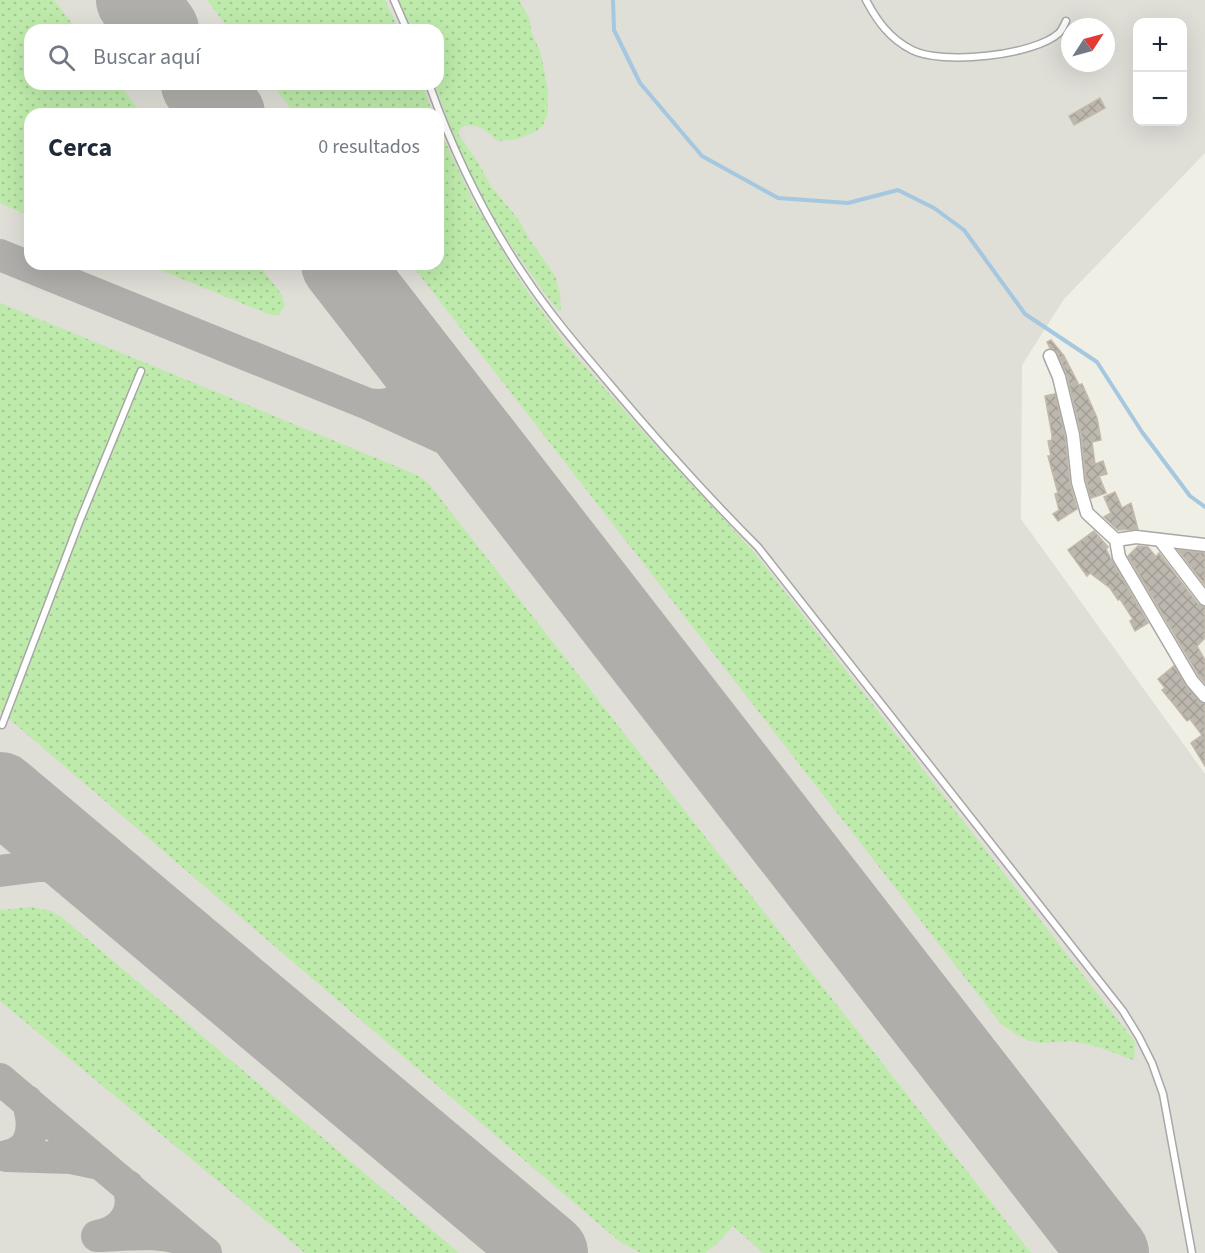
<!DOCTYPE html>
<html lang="es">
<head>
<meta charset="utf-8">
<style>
	body { margin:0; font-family:"Source Sans 3",sans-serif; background:#f2f2f3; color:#1f2937 }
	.controls { position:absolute; right:18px; top:18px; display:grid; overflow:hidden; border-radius:12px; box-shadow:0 6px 24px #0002 }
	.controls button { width:54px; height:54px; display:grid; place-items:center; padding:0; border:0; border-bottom:2px solid #e0e1e3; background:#fff; color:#1f2937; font:30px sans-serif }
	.compass { position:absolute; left:1061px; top:18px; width:54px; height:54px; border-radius:50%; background:#fff; box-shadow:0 6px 24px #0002; rotate:54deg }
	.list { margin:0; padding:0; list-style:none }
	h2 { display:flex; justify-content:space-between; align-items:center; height:78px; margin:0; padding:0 24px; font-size:26px }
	h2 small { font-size:20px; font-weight:400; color:#747a83 }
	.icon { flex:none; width:33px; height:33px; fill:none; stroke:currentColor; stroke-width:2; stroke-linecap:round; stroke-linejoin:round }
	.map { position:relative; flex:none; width:1205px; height:1253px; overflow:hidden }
	.search { position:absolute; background:#fff; box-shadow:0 6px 24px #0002; left:24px; top:24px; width:420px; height:66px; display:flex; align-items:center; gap:15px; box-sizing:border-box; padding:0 21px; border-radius:18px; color:#747a83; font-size:22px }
	.panel { position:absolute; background:#fff; box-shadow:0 6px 24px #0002; left:24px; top:108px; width:420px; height:162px; border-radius:18px }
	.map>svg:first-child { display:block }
</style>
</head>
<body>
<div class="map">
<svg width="1205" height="1253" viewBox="0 0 1205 1253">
	<defs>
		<pattern id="grass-dots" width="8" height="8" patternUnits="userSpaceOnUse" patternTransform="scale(1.5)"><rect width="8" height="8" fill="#beebab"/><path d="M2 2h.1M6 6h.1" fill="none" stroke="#a3c993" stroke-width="1.8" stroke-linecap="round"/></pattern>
		<pattern id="building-cross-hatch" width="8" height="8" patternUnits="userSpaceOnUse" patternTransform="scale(1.5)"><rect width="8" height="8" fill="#bdb8af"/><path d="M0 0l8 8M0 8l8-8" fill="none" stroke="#a29e96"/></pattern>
	</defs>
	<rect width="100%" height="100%" fill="#f0efe6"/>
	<path fill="#dfded7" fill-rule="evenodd" d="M0 0H1205V153L1064 299 1022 365 1021 519 1205 774V1253H0ZM1138 22H1182V122H1138ZM1070 27H1106V63H1070ZM30 30H438V84H30ZM30 114H438V264H30Z"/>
	<path fill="url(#grass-dots)" d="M0 0H54L77 30H30V84H119L142 114H30V216L0 203Z
		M207 0H385L399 30H230Z
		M398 0H519L530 20 531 31 541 54 548 91V112L543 125 535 132 517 139 498 141C487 131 474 120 460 128L458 134 478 162 490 185 518 219 530 240 555 276 560 295 561 308 559 311C517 259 476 195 452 132 446 116 441 100 434 84H438V30H412Z
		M272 84H422L433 114H295Z
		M438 127 473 201 522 284 567 346 646 435 753 551 1135 1042 1134 1060C1116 1054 1099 1046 1081 1043 1066 1040 1058 1042 1043 1043 1027 1043 1014 1033 1001 1024L411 264H438Z
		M146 264H258L282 295 285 306 278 315H271Z
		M0 303 417 475 429 484 1031 1253H763L733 1226 718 1243 705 1253H641L619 1241 0 711Z
		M32 907 51 911 60 916 459 1253H305L0 1001V910Z"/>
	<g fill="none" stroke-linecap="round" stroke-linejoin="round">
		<path stroke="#a5c7df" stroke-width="4" d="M613 0 614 30 640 83 702 156 778 198 848 203 898 190 934 208 964 230 1025 314 1097 362 1142 432 1190 496 1205 507"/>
		<path stroke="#afaeaa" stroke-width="32" d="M0 255 368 404 494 461
			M368 404C428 414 398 345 383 318
			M0 871 39 866H88
			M0 1079 206 1253
			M27 1101C35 1123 35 1152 6 1156L71 1158 100 1164
			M128 1186C137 1212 123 1231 97 1236 128 1235 161 1230 191 1242"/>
		<path stroke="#afaeaa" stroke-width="80" d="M136 0 159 30
			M201 84 225 114
			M341 264 1109 1253
			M0 792 548 1253"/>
	</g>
	<path fill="url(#building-cross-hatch)" stroke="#c2b9a8" stroke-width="1.5" d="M1100 98 1105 108 1074 125 1069 116Z
		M1051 340 1064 356 1079 385 1082 384 1097 418 1101 440 1092 442 1095 464 1103 461 1107 474 1099 476 1106 493 1091 498 1086 480 1081 433 1067 375 1057 352 1050 348 1047 342Z
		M1055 394 1065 436 1070 484 1077 509 1058 521 1053 514 1059 510 1055 494 1058 493 1048 456H1051L1048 441 1052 440V435L1045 396Z
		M1115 492 1122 508 1131 503 1138 529 1118 530 1104 517 1111 513 1104 497Z
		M1094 531 1108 547 1106 549 1112 561 1148 623 1135 631 1130 621 1133 619 1120 599 1118 600 1110 588 1090 573 1087 576 1068 550Z
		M1138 546 1148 547 1156 557 1159 553 1198 604 1205 607V638L1197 646 1205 660V683L1199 676 1128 556Z
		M1178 550 1205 553V585Z
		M1174 666 1186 686 1199 701 1205 704V766L1191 743 1202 735 1190 719 1187 721 1176 707 1162 690 1165 688 1158 679Z"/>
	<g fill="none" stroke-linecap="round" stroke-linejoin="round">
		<g stroke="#a7a7a7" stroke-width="9">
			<path id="service" d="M394 0 407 30
				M866 0C877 21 890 39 912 50 941 65 1034 56 1059 33 1062 30 1064 25 1066 21
				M429 84C453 151 484 216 524 275 549 313 579 348 608 382 656 439 705 494 758 547L1123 1011 1139 1037 1152 1063 1163 1094 1192 1253
				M2 725 80 520 141 371"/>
		</g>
		<g stroke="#a7a7a7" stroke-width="15">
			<path id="minor" d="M1050 356 1059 377 1073 435 1078 482 1087 513 1116 540 1119 557 1192 681 1205 696
				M1116 540 1136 537 1205 545
				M1160 540 1205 599"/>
		</g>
		<use href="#service" stroke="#fff" stroke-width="6"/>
		<use href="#minor" stroke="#fff" stroke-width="12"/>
	</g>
</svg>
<div class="controls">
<button>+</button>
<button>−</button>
</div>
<svg class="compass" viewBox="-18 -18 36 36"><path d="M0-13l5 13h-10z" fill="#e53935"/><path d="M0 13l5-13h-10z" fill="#747a83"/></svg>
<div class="search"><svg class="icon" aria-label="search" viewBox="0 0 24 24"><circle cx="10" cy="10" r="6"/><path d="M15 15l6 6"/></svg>Buscar aquí</div>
<section class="panel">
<h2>Cerca<small>0 resultados</small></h2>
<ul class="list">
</ul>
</section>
</div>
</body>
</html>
